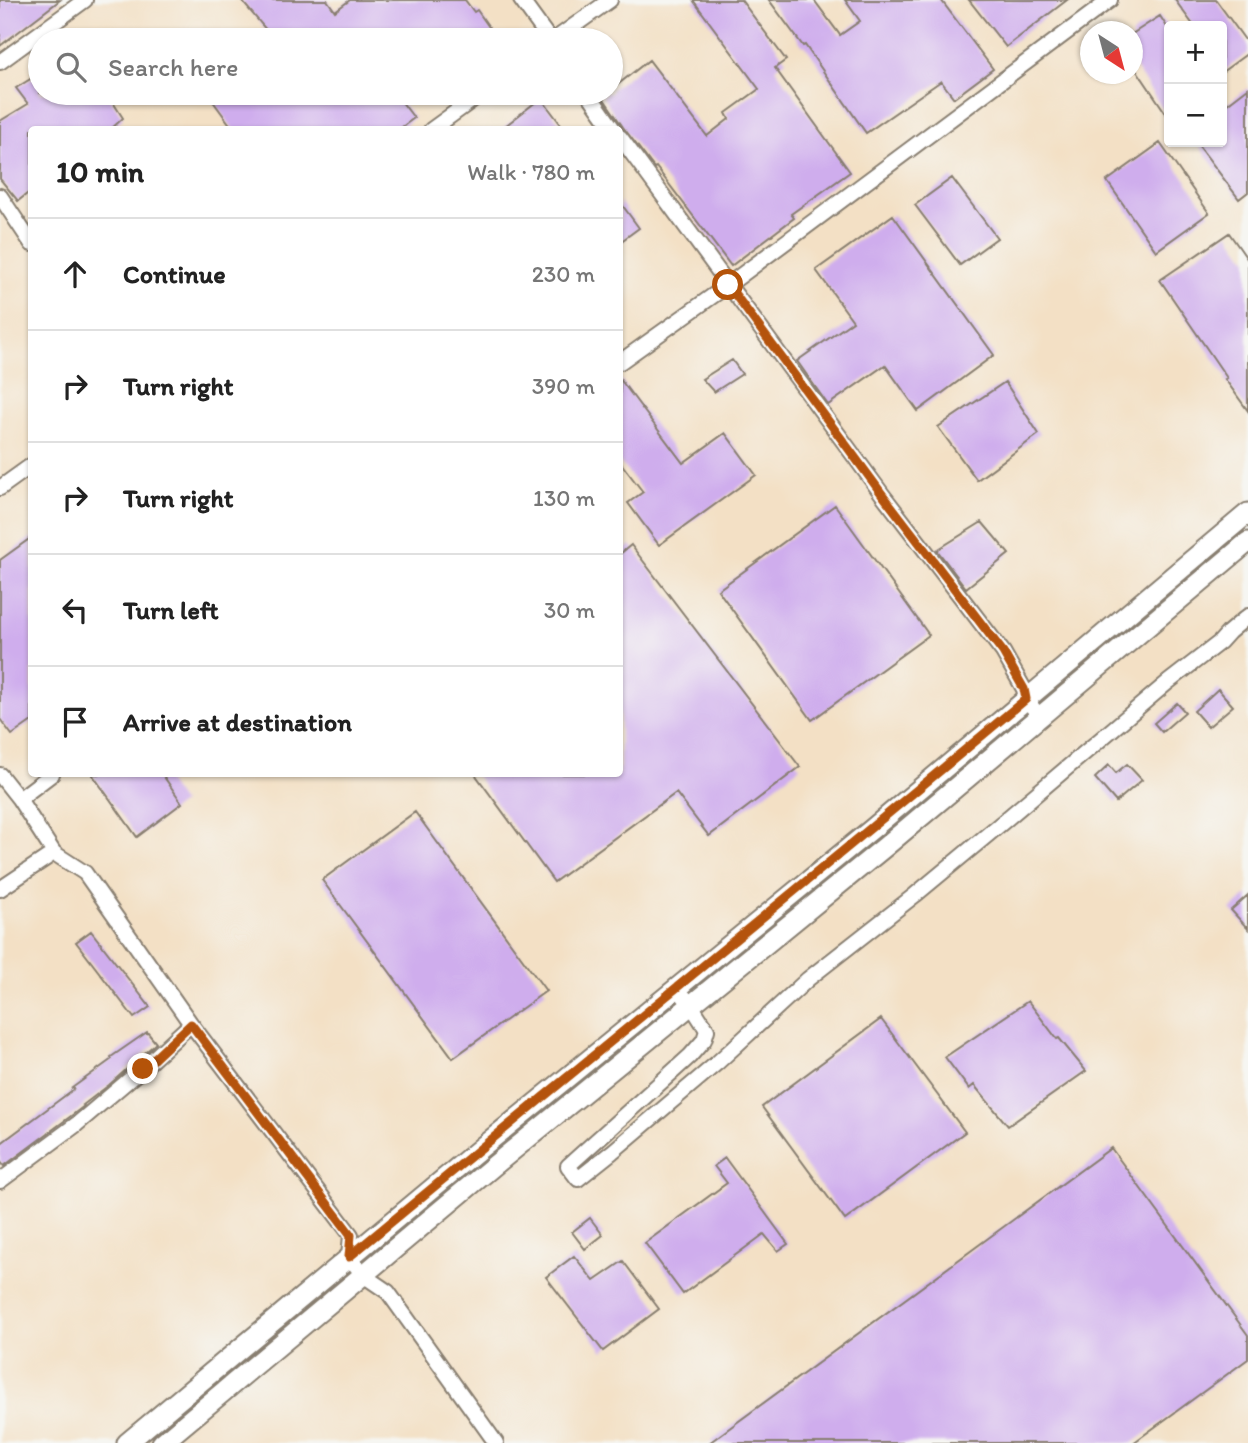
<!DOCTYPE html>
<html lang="en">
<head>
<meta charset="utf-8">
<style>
	body { margin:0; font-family:Itim,sans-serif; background:#f6f6f6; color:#222 }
	.controls { position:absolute; right:21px; top:21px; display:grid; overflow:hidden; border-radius:7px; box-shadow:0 2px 5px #0004 }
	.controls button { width:63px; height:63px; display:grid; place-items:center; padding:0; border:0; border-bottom:2px solid #e0e0e0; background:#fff; color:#222; font:35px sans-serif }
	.compass { position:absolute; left:1080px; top:21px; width:63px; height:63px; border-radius:50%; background:#fff; box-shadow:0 2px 5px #0004; rotate:144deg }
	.stop { position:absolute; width:21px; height:21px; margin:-16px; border:5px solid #b45309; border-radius:50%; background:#fff }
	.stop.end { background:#b45309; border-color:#fff; box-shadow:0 2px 7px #0008 }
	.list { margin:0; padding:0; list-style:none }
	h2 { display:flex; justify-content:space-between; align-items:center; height:91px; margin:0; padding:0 28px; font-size:30px }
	h2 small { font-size:23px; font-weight:400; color:#767676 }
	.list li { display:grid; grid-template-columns:46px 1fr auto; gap:21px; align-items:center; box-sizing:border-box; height:112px; padding:0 28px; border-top:2px solid #e0e0e0 }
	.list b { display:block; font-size:26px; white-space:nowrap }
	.list em { font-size:23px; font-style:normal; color:#767676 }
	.icon { flex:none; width:38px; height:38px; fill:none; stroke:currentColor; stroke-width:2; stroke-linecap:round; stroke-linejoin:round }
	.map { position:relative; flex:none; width:1248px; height:1443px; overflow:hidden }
	.search { position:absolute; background:#fff; box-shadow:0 2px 5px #0004; left:28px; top:28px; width:595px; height:77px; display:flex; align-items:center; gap:18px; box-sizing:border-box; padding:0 24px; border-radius:38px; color:#767676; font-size:26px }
	.panel { position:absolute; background:#fff; box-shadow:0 2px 5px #0004; left:28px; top:126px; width:595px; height:651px; border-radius:7px }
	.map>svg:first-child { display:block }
</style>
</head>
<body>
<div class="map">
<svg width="1248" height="1443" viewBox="0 0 1248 1443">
	<rect width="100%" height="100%" fill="#f6f6f2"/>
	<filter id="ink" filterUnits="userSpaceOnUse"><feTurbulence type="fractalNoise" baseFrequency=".0143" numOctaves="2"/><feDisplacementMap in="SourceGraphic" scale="14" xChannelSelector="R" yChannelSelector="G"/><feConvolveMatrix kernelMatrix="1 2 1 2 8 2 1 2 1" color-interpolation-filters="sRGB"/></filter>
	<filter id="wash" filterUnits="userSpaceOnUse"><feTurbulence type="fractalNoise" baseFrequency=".00686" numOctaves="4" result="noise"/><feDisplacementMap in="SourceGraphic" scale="28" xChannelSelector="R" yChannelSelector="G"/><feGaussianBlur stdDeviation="1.57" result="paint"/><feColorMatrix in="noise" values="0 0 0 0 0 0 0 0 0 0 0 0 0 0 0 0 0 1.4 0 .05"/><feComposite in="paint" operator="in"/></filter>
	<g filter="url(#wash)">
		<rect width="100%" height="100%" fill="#f3e0c5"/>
		<g id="blocks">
			<path fill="#cfaded" d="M0 0H60L0 46Z
				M241 0H327L335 11 350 0H465L474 12 477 10 498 40H256L268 32Z
				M693 0H741L786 60 775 68 850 172 791 214 794 218 731 266 656 167 654 168 623 127 602 96 607 93H611V90L649 60 707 136 729 119 726 113 759 89Z
				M769 0H814L840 35 860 21 845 0H941L993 69 954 98 941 81 866 133 805 45 803 46Z
				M969 0H1067L1006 47Z
				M1175 0H1216L1248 44V53L1222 72V26H1194Z
				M1160 16 1169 30V118L1132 63V34Z
				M40 73V93H107L123 118 110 130H32V190L18 201 0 179V121L28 104 16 88Z
				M1248 88V192L1239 199 1196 142H1222V108Z
				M207 93H395L414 118 398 130H234Z
				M541 98 565 130H500Z
				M1160 143 1209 213 1156 251 1107 181Z
				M952 178 997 238 960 265 915 205Z
				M620 202 639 228 620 242Z
				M893 215 994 355 918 411 885 365 828 405 797 361 853 321 816 270Z
				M1229 233 1248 260V411L1225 379 1227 378 1160 280Z
				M732 360 742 374 714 392 702 379Z
				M620 379 683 463 725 433 756 475 659 545 628 503 643 492 620 462Z
				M1005 382 1039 434 977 480 938 427Z
				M835 505 929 635 812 720 718 590Z
				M982 522 1009 554 966 588 937 550Z
				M32 537V721L12 735 0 719V560Z
				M631 545 800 767 709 836 676 793 554 882 475 774H620V554Z
				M1218 689 1233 706 1208 727 1194 711Z
				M1177 703 1185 712 1162 732 1154 723Z
				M1127 764 1142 780 1116 802 1095 778 1109 765 1116 773Z
				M92 774H162L182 803 137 837Z
				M415 812 546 991 453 1058 322 880Z
				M1248 895V929L1231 910Z
				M91 931 150 1007 134 1018 76 942Z
				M1028 1001 1057 1039 1059 1038 1086 1071 1008 1126 974 1085 969 1089 945 1057Z
				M881 1019 965 1132 845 1220 762 1107Z
				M147 1032 156 1043 109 1085 83 1105 84 1106 71 1116 4 1166 0 1161V1144L74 1089 72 1088 112 1059 111 1057Z
				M1111 1148 1248 1335V1359L1133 1443H709Z
				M725 1158 788 1244 778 1251 764 1234 683 1294 645 1243 727 1183 714 1166Z
				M590 1218 603 1235 585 1249 572 1232Z
				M574 1256 594 1281 623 1261 659 1309 603 1351 546 1277Z"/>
		</g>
	</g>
	<g filter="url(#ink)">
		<use href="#blocks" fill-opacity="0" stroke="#887e70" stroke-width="2"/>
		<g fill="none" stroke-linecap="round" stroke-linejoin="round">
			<g stroke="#887e70" stroke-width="18">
				<path id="street" d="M521 0 550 40
					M554 40 610 0
					M0 62 85 0
					M588 93 614 130
					M431 130 482 93
					M620 137 882 494 1003 652 1024 689 1026 699 1040 717
					M0 196 32 244
					M620 362 728 285 1110 0
					M0 488 32 465
					M0 775 19 799 54 853 85 873 191 1024 351 1235 349 1257 363 1275 388 1292 496 1443
					M19 799 52 774
					M0 889 54 853
					M677 988 691 1005 707 1030 704 1040 690 1056 568 1166 578 1179 612 1152 717 1063 808 979 915 895 1003 822 1167 683 1220 642 1229 632 1248 616
					M0 1181 77 1124 143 1068 191 1024"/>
			</g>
			<g stroke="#887e70" stroke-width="23">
				<path id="secondary" d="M127 1443 482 1147 872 829 1248 513
					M162 1443 496 1164 886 846 1248 542"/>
			</g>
			<use href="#street" stroke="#fff" stroke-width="14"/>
			<use href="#secondary" stroke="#fff" stroke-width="19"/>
		</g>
	</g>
	<g fill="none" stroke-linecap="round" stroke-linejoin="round" filter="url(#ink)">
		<path stroke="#b45309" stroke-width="9" d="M143 1069 191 1024 351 1235 349 1257C574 1070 802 887 1026 699L1024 689 1003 652 882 494 728 285"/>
	</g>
</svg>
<div class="controls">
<button>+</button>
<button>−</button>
</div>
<svg class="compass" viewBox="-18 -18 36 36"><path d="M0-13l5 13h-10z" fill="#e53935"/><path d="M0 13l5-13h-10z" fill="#767676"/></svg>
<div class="stop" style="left:728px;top:285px"></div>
<div class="stop end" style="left:143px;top:1069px"></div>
<div class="search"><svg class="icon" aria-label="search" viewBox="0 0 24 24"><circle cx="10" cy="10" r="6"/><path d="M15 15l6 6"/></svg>Search here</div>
<section class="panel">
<h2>10 min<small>Walk · 780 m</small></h2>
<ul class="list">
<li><svg class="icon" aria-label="ahead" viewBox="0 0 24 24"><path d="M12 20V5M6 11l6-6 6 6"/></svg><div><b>Continue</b></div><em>230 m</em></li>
<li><svg class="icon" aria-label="right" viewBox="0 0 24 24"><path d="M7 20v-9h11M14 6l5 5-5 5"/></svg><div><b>Turn right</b></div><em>390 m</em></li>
<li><svg class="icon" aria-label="right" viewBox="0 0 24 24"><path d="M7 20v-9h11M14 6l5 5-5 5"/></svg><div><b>Turn right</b></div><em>130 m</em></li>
<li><svg class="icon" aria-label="left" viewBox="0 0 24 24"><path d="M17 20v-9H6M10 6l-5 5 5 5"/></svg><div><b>Turn left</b></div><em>30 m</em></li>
<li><svg class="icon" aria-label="arrive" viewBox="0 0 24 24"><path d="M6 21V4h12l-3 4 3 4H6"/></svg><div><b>Arrive at destination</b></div></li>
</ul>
</section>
</div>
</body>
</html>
